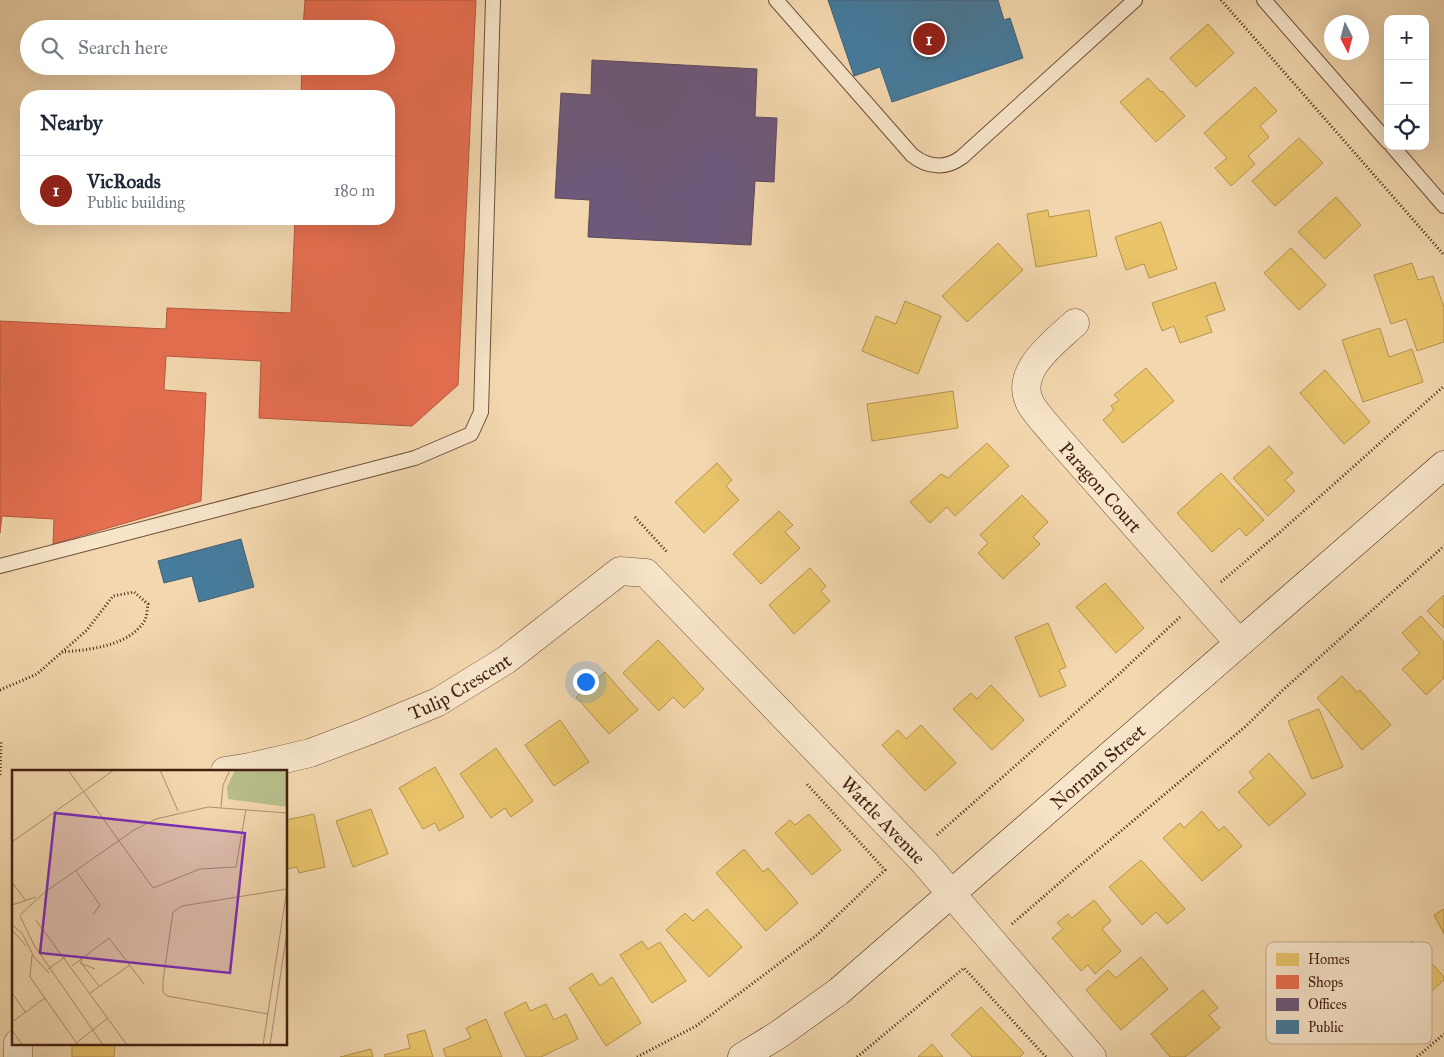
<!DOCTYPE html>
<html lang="en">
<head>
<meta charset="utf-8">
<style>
	body { margin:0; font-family:"IM FELL Great Primer",serif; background:#f2f2f3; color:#1f2937 }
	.controls { position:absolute; right:15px; top:15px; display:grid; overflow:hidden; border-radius:10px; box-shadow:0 5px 20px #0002 }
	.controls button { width:45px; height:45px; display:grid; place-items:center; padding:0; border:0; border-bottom:1px solid #e0e1e3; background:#fff; color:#1f2937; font:25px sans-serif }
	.compass { position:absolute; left:1324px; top:15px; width:45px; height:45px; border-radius:50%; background:#fff; box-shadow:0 5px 20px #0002; rotate:174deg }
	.you { position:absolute; left:585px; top:681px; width:18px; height:18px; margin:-12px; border:4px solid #fff; border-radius:50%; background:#1a73e8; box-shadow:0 0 0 8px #1a73e833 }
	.badge { display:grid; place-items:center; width:32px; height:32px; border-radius:50%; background:#8f2418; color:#fff; font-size:16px; font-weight:700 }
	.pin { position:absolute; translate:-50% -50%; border:2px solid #fff; box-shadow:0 1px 5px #0006 }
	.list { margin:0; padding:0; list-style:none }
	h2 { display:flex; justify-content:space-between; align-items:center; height:65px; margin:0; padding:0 20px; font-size:21px }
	h2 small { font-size:16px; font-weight:400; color:#747a83 }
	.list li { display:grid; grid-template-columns:32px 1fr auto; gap:15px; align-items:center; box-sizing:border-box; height:70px; padding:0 20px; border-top:1px solid #e0e1e3 }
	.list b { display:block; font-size:19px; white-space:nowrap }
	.list p { margin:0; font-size:16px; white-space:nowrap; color:#747a83 }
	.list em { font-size:16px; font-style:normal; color:#747a83 }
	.icon { flex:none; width:28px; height:28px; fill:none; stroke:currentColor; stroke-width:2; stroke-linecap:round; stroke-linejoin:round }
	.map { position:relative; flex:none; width:1444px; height:1057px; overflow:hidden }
	.search { position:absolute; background:#fff; box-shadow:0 5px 20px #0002; left:20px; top:20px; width:375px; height:55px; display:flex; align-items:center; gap:12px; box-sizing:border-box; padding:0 18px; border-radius:28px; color:#747a83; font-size:19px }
	.panel { position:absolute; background:#fff; box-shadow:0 5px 20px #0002; left:20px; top:90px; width:375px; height:135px; border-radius:20px }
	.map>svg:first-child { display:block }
</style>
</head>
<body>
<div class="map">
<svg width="1444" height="1057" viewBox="0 0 1444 1057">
	<rect width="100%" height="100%" fill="#f3d7ae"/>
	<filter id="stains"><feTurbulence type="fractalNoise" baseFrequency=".004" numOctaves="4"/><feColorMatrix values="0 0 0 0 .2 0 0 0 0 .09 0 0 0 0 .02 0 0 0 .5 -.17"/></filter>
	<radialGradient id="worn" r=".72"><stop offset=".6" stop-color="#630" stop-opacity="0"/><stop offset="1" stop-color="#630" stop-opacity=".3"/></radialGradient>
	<path fill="#e9c46a" stroke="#b7934f" d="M1208 24 1234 53 1196 87 1170 58Z
		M1148 78 1161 92 1162 91 1185 116 1156 142 1120 102Z
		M1255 87 1277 111 1260 126 1269 137 1248 156 1255 164 1231 186 1215 168 1227 158 1204 133Z
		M1299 138 1323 163 1275 206 1252 181Z
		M1336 197 1361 225 1325 259 1298 232Z
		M1048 210 1049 217 1089 210 1097 256 1036 267 1027 214Z
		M1161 222 1177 269 1149 278 1144 264 1126 270 1115 237Z
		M998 243 1023 270 967 322 942 296Z
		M1291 248 1326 285 1299 310 1264 273Z
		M1412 263 1418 280 1433 276 1444 307V342L1417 351 1406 319 1391 324 1374 275Z
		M1215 282 1225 310 1206 316 1212 332 1180 343 1174 326 1162 331 1152 303Z
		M905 301 941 316 918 374 862 351 876 316 896 324Z
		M1380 328 1389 357 1412 349 1423 382 1363 402 1342 340Z
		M1146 368 1174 401 1123 443 1103 420 1114 410 1111 406 1119 400 1114 395Z
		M1325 370 1370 422 1344 444 1300 393Z
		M953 391 958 428 872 441 867 404Z
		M987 443 1009 466 955 516 947 507 930 523 910 502 941 474 948 478Z
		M1269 446 1293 473 1285 480 1295 491 1268 516 1233 478Z
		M717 463 732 480 726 486 739 500 704 533 675 502Z
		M1221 473 1264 520 1246 536 1239 528 1212 552 1177 513Z
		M1022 495 1048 522 1033 537 1040 544 1003 579 978 553 988 543 980 535Z
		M779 511 793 525 785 532 800 548 761 584 733 554Z
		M810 568 826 586 821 591 830 601 794 634 769 605Z
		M1105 583 1144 628 1116 653 1076 607Z
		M1444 595V628L1427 611Z
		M1421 616 1444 642V678L1426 695 1402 669 1420 653 1402 633Z
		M1048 623 1066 667 1059 670 1066 686 1040 697 1015 637Z
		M658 640 704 689 684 708 673 697 659 711 623 673Z
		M605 672 638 710 609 734 576 697Z
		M1342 676 1357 692 1360 690 1391 725 1362 750 1317 698Z
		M991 685 1024 720 992 750 953 709 971 693 977 699Z
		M1319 709 1343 767 1312 779 1288 721Z
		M560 720 589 762 554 786 525 745Z
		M921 725 956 763 925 791 882 745 898 730 906 739Z
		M496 748 533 801 511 817 505 808 491 818 460 774Z
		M1269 753 1306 794 1269 826 1238 792 1254 778 1249 772Z
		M435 767 464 817 439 831 435 823 423 829 399 788Z
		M371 809 388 854 353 867 336 821Z
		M1202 811 1219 831 1224 826 1242 846 1202 881 1163 838 1180 823 1184 828Z
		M314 814 325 867 299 873 297 867 286 869V820Z
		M809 814 841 850 812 875 775 833 790 820 795 825Z
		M744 849 763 872 768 868 798 903 766 931 716 873Z
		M1141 860 1185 909 1167 924 1156 912 1142 925 1109 887Z
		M1094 900 1111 921 1102 929 1121 951 1095 974 1088 965 1081 971 1052 938 1063 929 1057 923 1068 914 1072 918Z
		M707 909 742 947 709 977 666 930 685 913 693 921Z
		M1444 909V934L1434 915Z
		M642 941 648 949 660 942 686 981 652 1003 620 955Z
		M1412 941 1444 977V980L1421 1001 1407 985 1393 997 1374 975Z
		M1141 957 1168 989 1121 1030 1086 990 1108 970 1116 978Z
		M592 973 600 986 612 977 641 1023 606 1046 569 988Z
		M1203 990 1218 1008 1209 1015 1220 1028 1185 1057H1170L1151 1034Z
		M526 1002 530 1011 546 1004 554 1020 566 1014 578 1039 541 1057H526L504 1013Z
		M981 1007 1024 1053 1020 1057H972L951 1035Z
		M486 1019 502 1057H446L443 1049 471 1038 466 1028Z
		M425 1030 433 1057H385L384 1055 410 1048 407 1035Z
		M72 1043H115L114 1057H72Z
		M932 1044 943 1057H918Z
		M371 1049 373 1057H340Z"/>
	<path fill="#e76f51" stroke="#b6583e" d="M305 0H476L458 385 412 426 259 418 261 361 166 356 164 390 206 393 201 501 53 544 54 519 2 516 0 533V321L166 329 167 308 291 313 295 219H389V96H301L302 66H386V29H303Z"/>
	<path fill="#6d597a" stroke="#60485a" d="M592 60 757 69 755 117 777 118 774 182 755 181 751 245 588 237 590 200 555 198 561 93 591 95Z"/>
	<path fill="#457b9d" stroke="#446073" d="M828 0H998L1004 20 1010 18 1023 58 892 102 880 67 854 76Z
		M241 539 254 587 199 602 192 576 164 583 158 561Z"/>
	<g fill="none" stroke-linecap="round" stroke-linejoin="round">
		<g stroke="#6f4e38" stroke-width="16">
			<path id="service" d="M776 0 912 155C928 168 946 169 962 157L1135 0
				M1264 0 1388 142
				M1392 146 1444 206
				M0 566 415 458 471 434 481 412 493 0"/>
		</g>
		<g stroke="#6f4e38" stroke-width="29">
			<g id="minor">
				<path id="s1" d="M1075 323C1055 342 1012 372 1031 405 1038 416 1047 425 1055 435L1239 643"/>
				<path id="s2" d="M225 771 250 767 310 753 368 731 438 702 506 660 620 571 646 573 924 862 1092 1057"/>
				<path d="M18 1057V1043"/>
			</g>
		</g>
		<g stroke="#432111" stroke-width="29">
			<g id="secondary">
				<path id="s3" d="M742 1057 778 1035 838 992 1444 465"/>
			</g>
		</g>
		<path stroke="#432111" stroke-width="3" stroke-dasharray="1 2.5" stroke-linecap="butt" d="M1221 0 1444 255
			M635 517 667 552
			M1221 582 1279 533 1444 386
			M0 690 37 674 87 630 113 596 134 592 148 604C147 609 147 616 145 620 130 646 89 650 62 652
			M0 775 1 741
			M937 835 1117 676 1180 617
			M1012 924 1071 873 1246 726 1284 689 1444 546
			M637 1057 696 1026 817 935 885 870 806 783
			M857 1057 964 968 1046 1057
			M1417 1057 1444 1034"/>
		<use href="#service" stroke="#f7e5ca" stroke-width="14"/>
		<use href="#minor" stroke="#f7e5ca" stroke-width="28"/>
		<use href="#secondary" stroke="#f7e5ca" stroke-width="28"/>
	</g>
	<g text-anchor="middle" stroke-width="5" stroke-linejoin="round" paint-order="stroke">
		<g font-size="19" fill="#432111" stroke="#f7e5ca">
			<text dy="7" stroke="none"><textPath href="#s1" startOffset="209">Paragon Court</textPath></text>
			<text dy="7" stroke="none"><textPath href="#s2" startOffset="251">Tulip Crescent</textPath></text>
			<text dy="7" stroke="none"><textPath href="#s3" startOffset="460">Norman Street</textPath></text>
			<text dy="7" stroke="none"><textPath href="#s2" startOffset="818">Wattle Avenue</textPath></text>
		</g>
	</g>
	<g transform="translate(12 770)">
		<rect width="275" height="275" fill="#f3d7ae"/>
		<path d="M223 0H275V37L216 29 215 17Z" fill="#b8bf8c"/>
		<path fill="none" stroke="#ad8e6f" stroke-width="1" d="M56 0 141 118 188 99 224 97 234 39M148 0 166 41M209 37 211 15 218 0M0 72 102 0M64 101 88 135 81 145M0 112 14 131M0 135 24 127M8 145 33 122 122 60 144 49 196 37 275 43M8 146 22 175 91 275M24 150 115 275M0 155 10 163 22 187 37 203M0 160 14 176M20 185 18 207 66 275M70 186 69 193 87 216M68 193 83 199M60 196 97 168 132 214M36 199 53 187M0 223 14 243M78 223 118 195M256 244 155 226 151 222V211L161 142 170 136 275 119M0 252 33 228M0 260 10 275M64 273 96 248M251 275 275 119M258 275 275 162"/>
		<path fill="#7b2cbf" fill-opacity="0.15" stroke="#7b2cbf" stroke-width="2.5" d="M43 43 233 63 218 203 28 183Z"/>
		<rect width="275" height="275" fill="none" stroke="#432111" stroke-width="2.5"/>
	</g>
	<rect x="1266" y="942" width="166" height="102" rx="8" fill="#f7e5ca" stroke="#c1aa92" stroke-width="1"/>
	<rect x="1276" y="953" width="23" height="13" fill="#e9c46a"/>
	<rect x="1276" y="975" width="23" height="14" fill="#e76f51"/>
	<rect x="1276" y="998" width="23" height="13" fill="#6d597a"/>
	<rect x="1276" y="1020" width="23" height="14" fill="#457b9d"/>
	<g font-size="14" fill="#432111">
		<text x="1308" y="964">Homes</text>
		<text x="1308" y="987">Shops</text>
		<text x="1308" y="1009">Offices</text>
		<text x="1308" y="1032">Public</text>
	</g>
	<rect width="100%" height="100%" filter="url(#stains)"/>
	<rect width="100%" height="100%" fill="url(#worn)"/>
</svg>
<div class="controls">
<button>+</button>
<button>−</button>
<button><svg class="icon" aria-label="locate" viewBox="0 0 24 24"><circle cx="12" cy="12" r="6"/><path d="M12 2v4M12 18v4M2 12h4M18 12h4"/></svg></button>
</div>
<svg class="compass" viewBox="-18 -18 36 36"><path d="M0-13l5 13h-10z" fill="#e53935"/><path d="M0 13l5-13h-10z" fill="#747a83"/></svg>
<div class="you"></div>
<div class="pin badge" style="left:929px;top:39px">1</div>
<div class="search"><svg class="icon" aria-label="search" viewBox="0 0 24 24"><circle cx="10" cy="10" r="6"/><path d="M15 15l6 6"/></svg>Search here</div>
<section class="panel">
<h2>Nearby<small></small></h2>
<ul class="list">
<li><span class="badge">1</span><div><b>VicRoads</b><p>Public building</p></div><em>180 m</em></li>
</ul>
</section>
</div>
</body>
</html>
